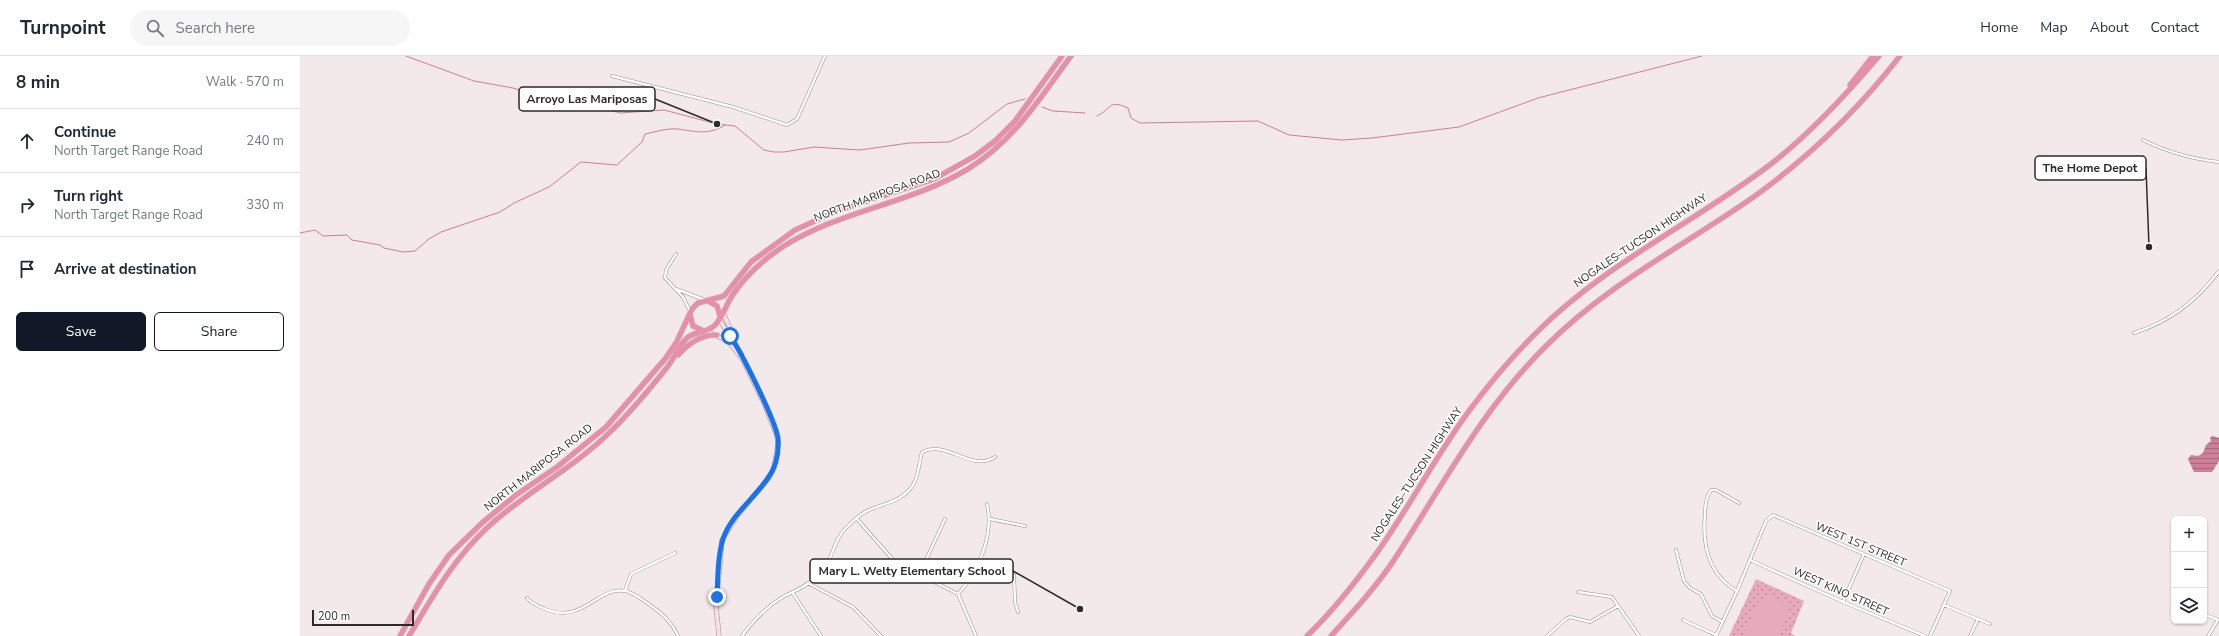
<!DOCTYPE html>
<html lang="en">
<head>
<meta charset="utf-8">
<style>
	body { margin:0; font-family:"Nunito Sans",sans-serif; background:#f6f6f7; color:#1f2937 }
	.controls { position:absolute; right:12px; bottom:12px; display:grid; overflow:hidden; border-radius:6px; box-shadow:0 1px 3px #0004 }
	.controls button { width:36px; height:36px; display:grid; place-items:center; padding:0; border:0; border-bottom:1px solid #e0e1e3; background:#fff; color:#1f2937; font:20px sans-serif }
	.scale { position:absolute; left:12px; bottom:10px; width:102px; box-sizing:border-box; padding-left:4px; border:2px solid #2d2a2b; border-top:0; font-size:11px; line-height:14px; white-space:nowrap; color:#2d2a2b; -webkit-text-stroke:3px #fff; paint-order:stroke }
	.stop { position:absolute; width:12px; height:12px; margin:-9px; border:3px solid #1a73e8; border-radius:50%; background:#fff }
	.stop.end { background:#1a73e8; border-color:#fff; box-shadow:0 1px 4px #0008 }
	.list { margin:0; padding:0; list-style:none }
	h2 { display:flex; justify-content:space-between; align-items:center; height:52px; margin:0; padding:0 16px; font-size:17px }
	h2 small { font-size:13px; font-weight:400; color:#747a83 }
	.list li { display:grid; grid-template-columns:26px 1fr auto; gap:12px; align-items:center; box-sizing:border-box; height:64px; padding:0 16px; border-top:1px solid #e0e1e3 }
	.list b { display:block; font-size:15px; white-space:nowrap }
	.list p { margin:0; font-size:13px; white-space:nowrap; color:#747a83 }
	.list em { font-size:13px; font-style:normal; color:#747a83 }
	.actions { display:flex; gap:8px; padding:12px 16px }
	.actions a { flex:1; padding:9px 0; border:1px solid #111827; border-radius:6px; text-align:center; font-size:14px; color:#111827 }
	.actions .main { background:#111827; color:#fff }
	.icon { flex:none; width:22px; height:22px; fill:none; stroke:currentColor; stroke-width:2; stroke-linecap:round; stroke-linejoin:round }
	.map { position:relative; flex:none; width:1919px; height:580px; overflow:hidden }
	header { display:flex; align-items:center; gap:24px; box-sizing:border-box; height:56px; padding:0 20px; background:#fff; border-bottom:1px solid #e0e1e3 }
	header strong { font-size:19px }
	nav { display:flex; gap:22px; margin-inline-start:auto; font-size:14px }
	.search { width:280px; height:36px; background:#f6f6f7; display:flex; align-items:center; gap:10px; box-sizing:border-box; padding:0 14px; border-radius:22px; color:#747a83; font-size:15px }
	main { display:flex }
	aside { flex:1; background:#fff }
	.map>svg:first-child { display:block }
</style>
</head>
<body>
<header>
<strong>Turnpoint</strong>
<div class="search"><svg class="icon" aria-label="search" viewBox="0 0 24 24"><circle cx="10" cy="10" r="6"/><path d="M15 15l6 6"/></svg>Search here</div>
<nav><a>Home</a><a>Map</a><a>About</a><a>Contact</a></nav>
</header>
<main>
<aside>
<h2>8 min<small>Walk · 570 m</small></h2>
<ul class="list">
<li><svg class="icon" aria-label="ahead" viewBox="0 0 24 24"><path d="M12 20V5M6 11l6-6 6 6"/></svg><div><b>Continue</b><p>North Target Range Road</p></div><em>240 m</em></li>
<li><svg class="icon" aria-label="right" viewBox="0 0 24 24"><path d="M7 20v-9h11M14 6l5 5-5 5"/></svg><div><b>Turn right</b><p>North Target Range Road</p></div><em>330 m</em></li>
<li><svg class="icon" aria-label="arrive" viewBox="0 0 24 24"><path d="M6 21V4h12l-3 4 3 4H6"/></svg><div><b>Arrive at destination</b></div></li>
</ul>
<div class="actions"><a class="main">Save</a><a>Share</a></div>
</aside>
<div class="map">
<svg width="1919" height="580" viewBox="0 0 1919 580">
	<defs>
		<pattern id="green-dots" width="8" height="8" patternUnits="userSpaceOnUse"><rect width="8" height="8" fill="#e6aabc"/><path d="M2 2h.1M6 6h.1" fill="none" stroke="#bb8b99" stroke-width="1.8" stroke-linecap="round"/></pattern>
		<pattern id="water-rules" width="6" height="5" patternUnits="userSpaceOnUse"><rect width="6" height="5" fill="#cd7e98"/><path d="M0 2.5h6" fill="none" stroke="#a7677c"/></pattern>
	</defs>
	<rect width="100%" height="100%" fill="#f3e9eb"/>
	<path fill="url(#green-dots)" d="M1456 523 1504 545 1491 577 1495 580H1429Z"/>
	<path fill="#e6aabc" d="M1468 540 1486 547 1488 557 1478 580H1443L1459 545Z"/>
	<path fill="url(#water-rules)" d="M1913 380 1919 382V405L1912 416H1894L1888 403 1891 399 1898 400 1903 397 1906 389 1911 385 1910 381Z"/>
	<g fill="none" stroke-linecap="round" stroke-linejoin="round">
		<path stroke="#cd7e98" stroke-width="1" d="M106 0 174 25 213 32 260 47 293 49 320 57 364 54 417 68 435 70 464 94 474 96H484L514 91 560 94 609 87 649 86 669 77 707 48 725 43
			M742 51 753 55 785 57
			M797 60C812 53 808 43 828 52L831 62 840 67 958 65 989 79 1042 84 1072 82 1159 71 1238 42 1402 0
			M0 177 15 174 23 180 47 179 52 184 80 189 84 192 103 196 115 195 129 183 141 176 200 156 214 147 249 131 281 106 317 109 342 86 345 78C355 76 367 72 377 73 395 75 408 80 425 69"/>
		<g stroke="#999092" stroke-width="3.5">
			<path id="street" d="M312 20 433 51 487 69 497 63 525 0
				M1843 84C1867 96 1892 103 1919 106
				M376 198 366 214 365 222 383 241 390 255
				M376 233 405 244
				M1834 277C1869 266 1897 245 1919 215
				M557 463 595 506 658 538 676 580
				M690 463 725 470
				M1376 494 1384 525 1390 532 1401 538 1412 560 1423 566
				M681 503 714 519 715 546 718 556
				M1450 504 1543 546 1625 580
				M619 519 645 463
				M508 527 553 551 581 580
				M325 535 331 518 375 497
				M1437 535C1409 519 1402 489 1405 458 1405 450 1406 441 1411 434H1416L1439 447
				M492 536 521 580
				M1278 536 1312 541 1339 580
				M658 538C679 516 694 478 687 448
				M227 542C232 548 238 550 245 553 284 569 298 529 326 535 334 537 343 544 350 549 362 557 372 566 378 580
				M1543 546 1564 498
				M1644 549 1690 568
				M1904 558 1918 564
				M1383 564 1416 579
				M442 580C453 565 465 552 481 542 494 535 510 529 520 518 533 505 533 483 547 471 553 465 561 457 569 454 585 447 603 445 613 429 619 419 619 407 622 396 647 383 671 417 695 401
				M1247 580 1266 563 1270 561 1290 566 1318 550
				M1416 580 1437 535 1466 465 1473 459 1650 535 1630 580
				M1670 580 1678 563
				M1908 580 1918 564"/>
		</g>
		<g stroke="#999092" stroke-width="5">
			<path id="secondary" d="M423 257 435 283
				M419 263 441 298
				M406 275 428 285 443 304 466 352 477 380 478 389 474 412 468 423 437 460 422 484 416 550 419 580"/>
		</g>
		<g stroke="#c8c8c8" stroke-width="6">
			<path id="highway" d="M1550 29 1573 0
				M408 245 417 250 420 260
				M390 259 393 270 404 275
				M378 299C388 288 402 278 417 279
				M100 580 129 528 149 499 183 466 216 439 257 411 306 371 365 303 376 287 392 253 398 247 424 240 451 206 495 174 535 156 634 123 675 100 695 85 715 65 762 0
				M109 580C133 540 154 502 189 470 226 436 274 412 311 375 330 357 348 335 365 314 373 305 377 293 385 284 393 274 408 278 416 268 423 260 426 249 432 240 445 220 464 203 484 190 541 154 610 148 668 113 714 85 740 42 771 0
				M1007 580C1033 555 1055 527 1076 498 1109 452 1135 401 1169 355 1189 328 1212 301 1236 277 1306 207 1394 167 1471 108 1511 77 1546 39 1579 0
				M1031 580C1053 556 1076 531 1094 504 1143 429 1182 353 1247 289 1308 228 1385 189 1455 140 1510 100 1558 54 1600 0"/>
		</g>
		<use href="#street" stroke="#fff" stroke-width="2.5"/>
		<use href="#secondary" stroke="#f8dde6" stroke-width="4"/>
		<use href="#highway" stroke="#e78eab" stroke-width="5"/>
	</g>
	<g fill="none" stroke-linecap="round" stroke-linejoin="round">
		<path stroke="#1a73e8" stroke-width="5" d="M417 541C418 523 417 501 423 483 431 459 454 443 468 422 476 411 479 396 478 382 475 364 441 295 430 280"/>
	</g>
	<g text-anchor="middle" stroke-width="3" stroke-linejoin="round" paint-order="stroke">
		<g font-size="11" fill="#2d2a2b" stroke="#fff">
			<text transform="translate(577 139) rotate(-20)" y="4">NORTH MARIPOSA ROAD</text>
			<text transform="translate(1340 184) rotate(-34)" y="4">NOGALES–TUCSON HIGHWAY</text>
			<text transform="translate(238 411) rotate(-38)" y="4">NORTH MARIPOSA ROAD</text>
			<text transform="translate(1116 418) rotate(-57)" y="4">NOGALES–TUCSON HIGHWAY</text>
			<text transform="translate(1561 488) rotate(23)" y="4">WEST 1ST STREET</text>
			<text transform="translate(1541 535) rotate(24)" y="4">WEST KINO STREET</text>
		</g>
	</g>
	<path fill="none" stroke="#2d2a2b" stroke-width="1.5" d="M417 68L355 43M1849 191L1846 112M780 553L713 515"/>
	<g fill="#2d2a2b" stroke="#fff" stroke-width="1.5">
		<circle cx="417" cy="68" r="4"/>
		<circle cx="1849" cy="191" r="4"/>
		<circle cx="780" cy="553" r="4"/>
	</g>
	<g fill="#fff" stroke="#2d2a2b" stroke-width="1.5">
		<rect x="219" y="31" width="136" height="24" rx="4"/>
		<rect x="1735" y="100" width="111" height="24" rx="4"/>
		<rect x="510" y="503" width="203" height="24" rx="4"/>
	</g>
	<g font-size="12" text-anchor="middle" font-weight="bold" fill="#2d2a2b">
		<text x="287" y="47">Arroyo Las Mariposas</text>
		<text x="1790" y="116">The Home Depot</text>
		<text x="612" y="519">Mary L. Welty Elementary School</text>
	</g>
</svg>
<div class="controls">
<button>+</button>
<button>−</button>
<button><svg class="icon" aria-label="layers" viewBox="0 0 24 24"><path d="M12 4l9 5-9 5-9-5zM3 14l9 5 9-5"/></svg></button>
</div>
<div class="scale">200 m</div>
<div class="stop" style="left:430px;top:280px"></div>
<div class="stop end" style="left:417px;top:541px"></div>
</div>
</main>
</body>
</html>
